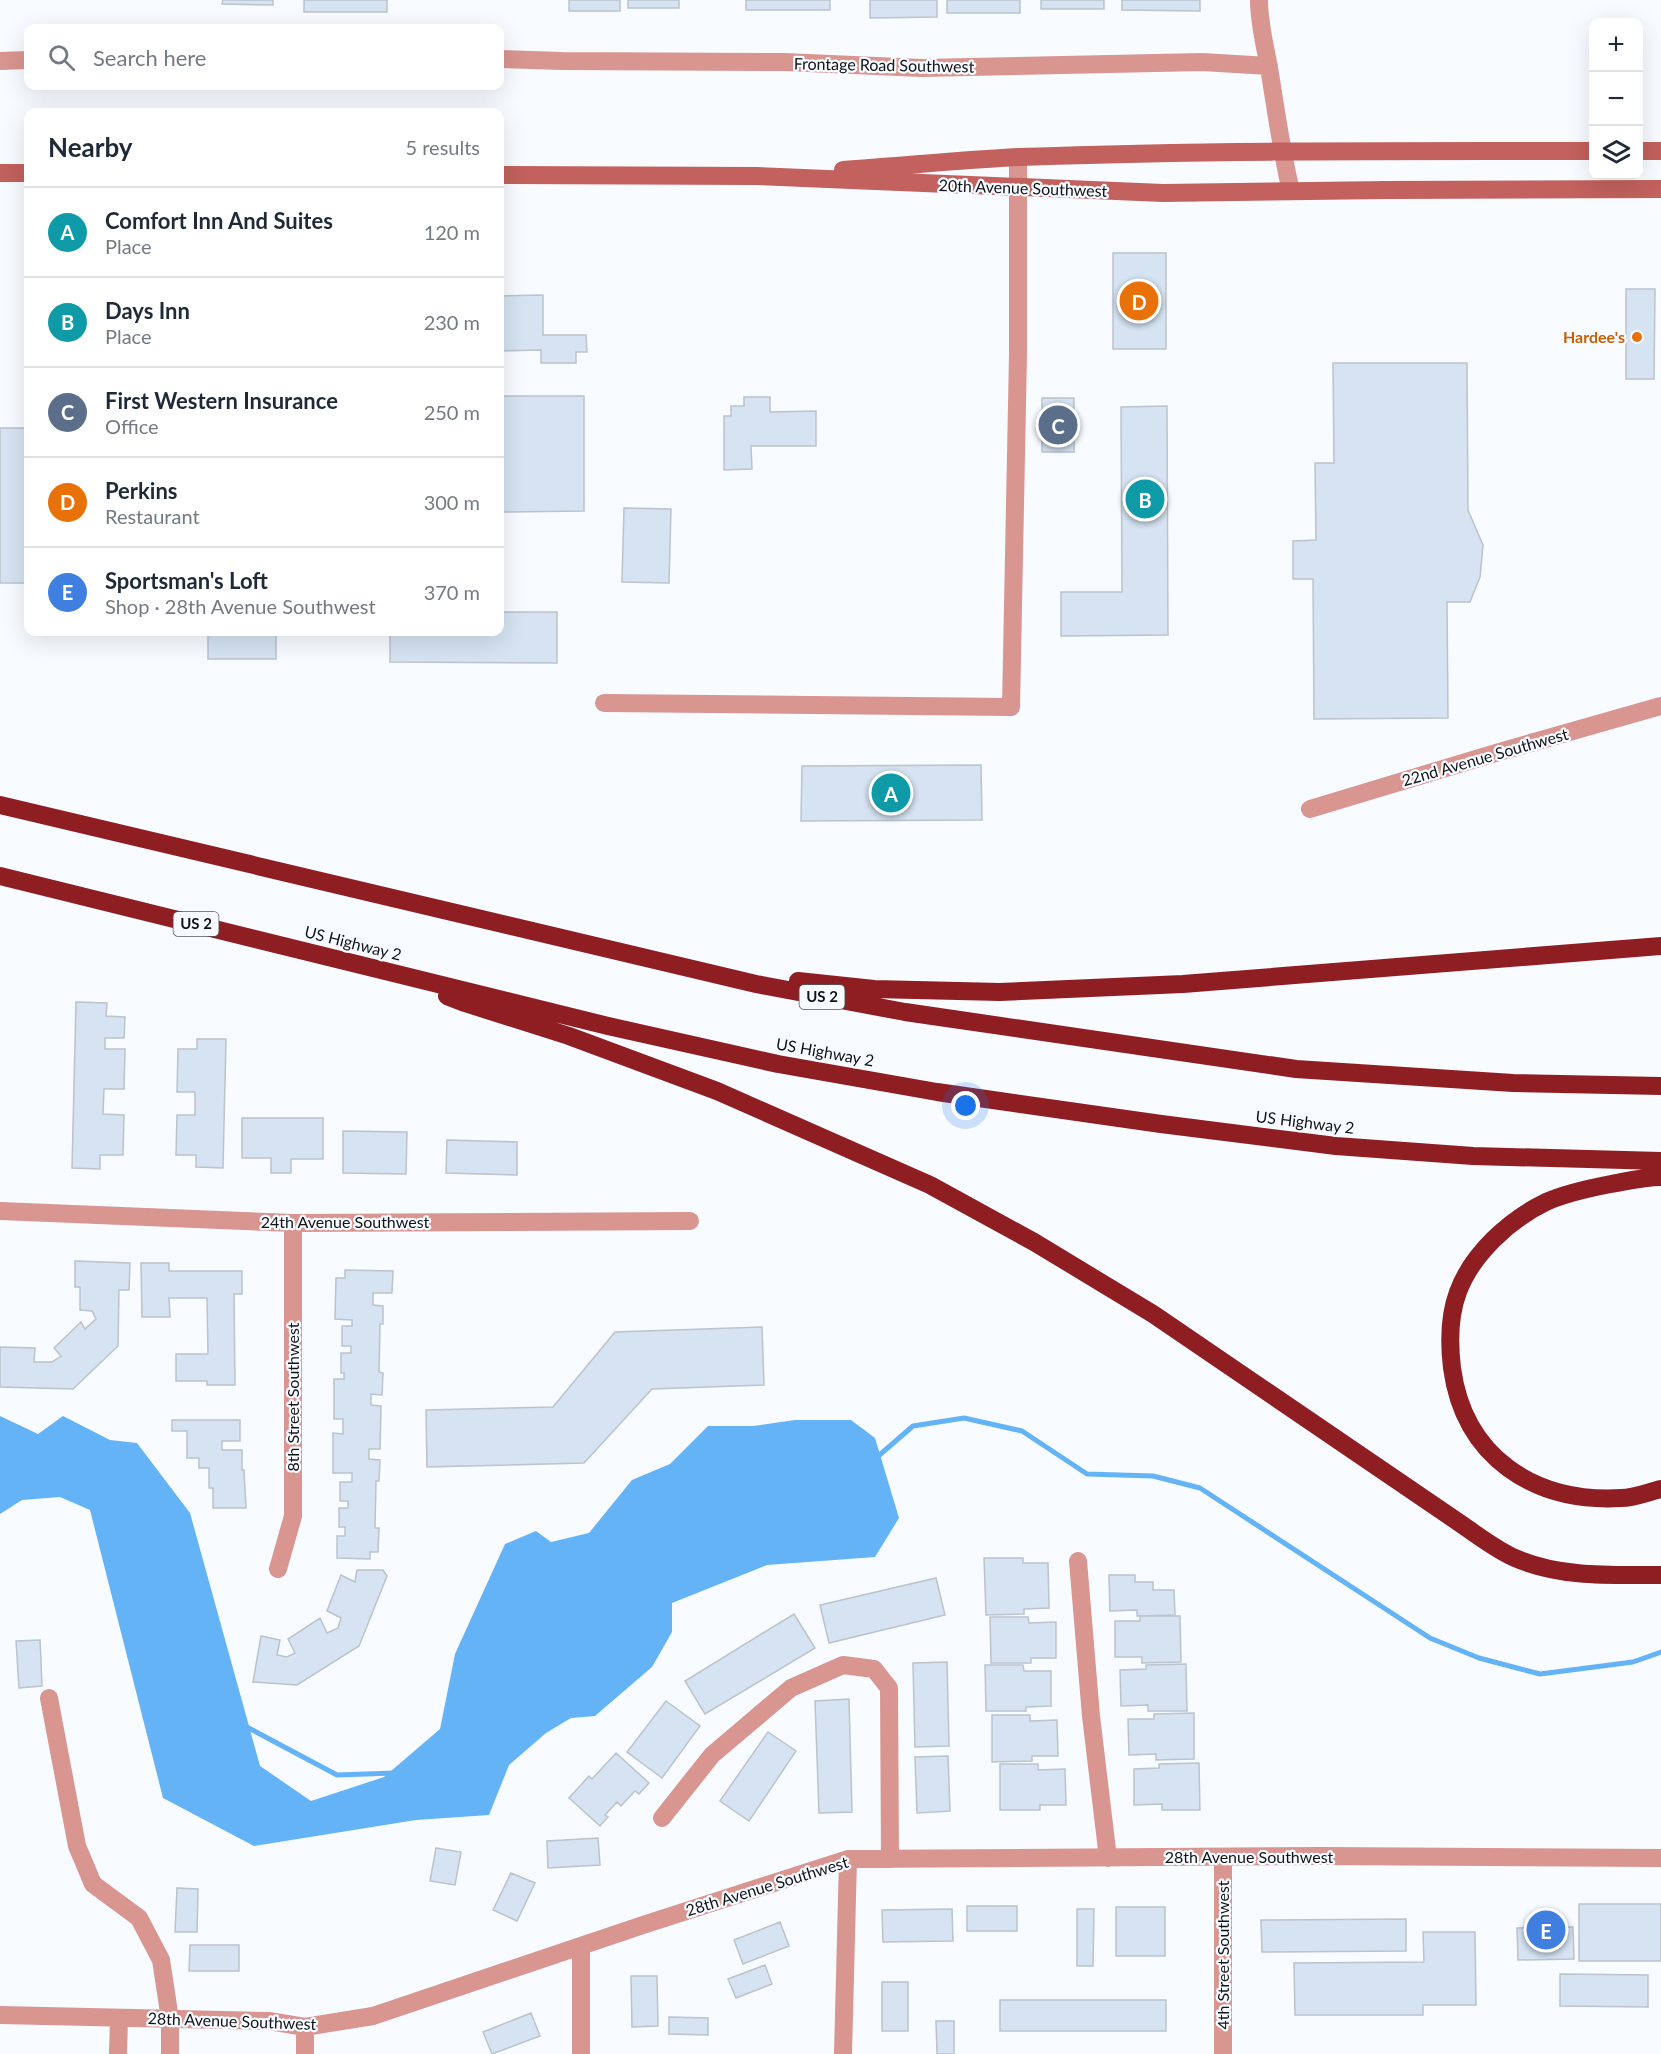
<!DOCTYPE html>
<html lang="en">
<head>
<meta charset="utf-8">
<style>
	body { margin:0; font-family:Lato,sans-serif; background:#f6f6f7; color:#1f2937 }
	.controls { position:absolute; right:18px; top:18px; display:grid; overflow:hidden; border-radius:12px; box-shadow:0 6px 24px #0002 }
	.controls button { width:54px; height:54px; display:grid; place-items:center; padding:0; border:0; border-bottom:2px solid #e0e1e3; background:#fff; color:#1f2937; font:30px sans-serif }
	.you { position:absolute; left:966px; top:1106px; width:21px; height:21px; margin:-15px; border:4px solid #fff; border-radius:50%; background:#1a73e8; box-shadow:0 0 0 9px #1a73e833 }
	.badge { display:grid; place-items:center; width:39px; height:39px; border-radius:50%; background:#ca3d6b; color:#fff; font-size:20px; font-weight:700 }
	.pin { position:absolute; translate:-50% -50%; border:3px solid #fff; box-shadow:0 2px 6px #0006 }
	.list { margin:0; padding:0; list-style:none }
	h2 { display:flex; justify-content:space-between; align-items:center; height:78px; margin:0; padding:0 24px; font-size:26px }
	h2 small { font-size:20px; font-weight:400; color:#747a83 }
	.list li { display:grid; grid-template-columns:39px 1fr auto; gap:18px; align-items:center; box-sizing:border-box; height:90px; padding:0 24px; border-top:2px solid #e0e1e3 }
	.list b { display:block; font-size:22px; white-space:nowrap }
	.list p { margin:0; font-size:20px; white-space:nowrap; color:#747a83 }
	.list em { font-size:20px; font-style:normal; color:#747a83 }
	.icon { flex:none; width:33px; height:33px; fill:none; stroke:currentColor; stroke-width:2; stroke-linecap:round; stroke-linejoin:round }
	.map { position:relative; flex:none; width:1661px; height:2054px; overflow:hidden }
	.search { position:absolute; background:#fff; box-shadow:0 6px 24px #0002; left:24px; top:24px; width:480px; height:66px; display:flex; align-items:center; gap:15px; box-sizing:border-box; padding:0 21px; border-radius:12px; color:#747a83; font-size:22px }
	.panel { position:absolute; background:#fff; box-shadow:0 6px 24px #0002; left:24px; top:108px; width:480px; height:528px; border-radius:12px }
	.map>svg:first-child { display:block }
</style>
</head>
<body>
<div class="map">
<svg width="1661" height="2054" viewBox="0 0 1661 2054">
	<rect width="100%" height="100%" fill="#f8fbff"/>
	<path fill="#65b3f7" d="M0 1416 38 1434 63 1416 110 1440 137 1443 190 1513 260 1766 311 1801 384 1777 440 1729 455 1654 505 1544 536 1531 551 1542 589 1533 632 1480 670 1464 708 1426H753L795 1420H851L875 1438 899 1518 875 1557 767 1565 672 1603V1632L652 1667 595 1716 571 1718 546 1733 509 1765 489 1815 416 1820 254 1846 163 1798 90 1510 60 1497 22 1500 0 1514Z"/>
	<g fill="none" stroke-linecap="round" stroke-linejoin="round">
		<path stroke="#65b3f7" stroke-width="5" d="M876 1458 913 1426 964 1418 1022 1431 1087 1474 1153 1476 1200 1488 1430 1638 1479 1658 1540 1674 1633 1662 1661 1652
			M243 1725 337 1775 395 1773"/>
	</g>
	<path fill="#d5e3f2" stroke="#bbc3cb" stroke-width="1.5" d="M223 0H273V5L222 4Z
		M304 0H387V12H304Z
		M569 0H620V11H569Z
		M628 0H679V8H628Z
		M746 0H830V10H746Z
		M870 0H937V17L870 18Z
		M947 0H1020V13H947Z
		M1041 0H1104V9H1041Z
		M1122 0H1200V11L1122 10Z
		M1113 253H1166V349H1113Z
		M1626 289H1655L1654 379H1626Z
		M543 295V335H586L587 352H576V363H541V350L500 351V296Z
		M1333 363H1467L1468 510 1483 545 1480 577 1470 602H1447L1448 718 1314 719 1313 579H1293V541L1316 540 1315 463H1334Z
		M500 396H584V511L500 512Z
		M744 397H770V412L816 411V446H751L752 469 724 470V416H731V406H744Z
		M1042 398H1074V452H1042Z
		M1167 406 1168 635 1061 636V592H1122L1121 407Z
		M0 428H28V583H0Z
		M624 508 671 509 669 583 622 582Z
		M500 612H557V663L390 662V632H500Z
		M208 632H276V659H208Z
		M981 765 982 820 801 821 802 766Z
		M76 1002 107 1003 106 1016 125 1017 124 1038H105V1049H125L124 1089H104L103 1114 124 1115 123 1155H100V1169L72 1168Z
		M197 1039H226L223 1168 196 1167V1155H176L177 1115H195V1092H177L178 1049H197Z
		M242 1118H323V1159H291V1173H271V1158H242Z
		M343 1131 407 1132 406 1174 343 1173Z
		M447 1140 517 1142V1175L446 1173Z
		M75 1261 130 1263 129 1290H119L118 1346 73 1389 0 1387V1347L35 1348 34 1362H52L61 1356 54 1348 81 1322 85 1329 96 1319 92 1311 80 1310V1287H75Z
		M141 1263H169V1271H242V1294H234L235 1385H207V1381H176V1354H208L207 1298H169L170 1317H142Z
		M345 1270 393 1271 392 1293H373V1305L383 1306V1324H380L379 1372 383 1373 382 1395 371 1394V1405L381 1406 380 1449H369V1459L380 1460 379 1481H376L375 1528H379L378 1552H370V1559L337 1558V1536H345V1527H339V1508H348V1501H340V1482H352V1473H333V1433L343 1434V1419H334V1379H344V1373H341V1353H351V1346H342V1326H352V1320L335 1319 336 1278H345Z
		M762 1327 764 1385 652 1389 584 1463 427 1467 426 1410 553 1407 615 1332Z
		M172 1420H240V1441H222V1450H242V1470H244L246 1508H213V1488H209V1468H199V1458H187V1431H172Z
		M984 1558H1023V1563H1048L1049 1608 1024 1609V1614L986 1615Z
		M357 1570H383L387 1576 359 1646 297 1685 253 1682 261 1636 280 1640 277 1655 287 1657 295 1653 288 1639 320 1618 327 1633 338 1628 341 1618 327 1611 341 1575 355 1582Z
		M1109 1575H1135V1582H1153V1590H1174L1175 1615 1137 1616V1610L1110 1611Z
		M936 1578 945 1615 829 1643 820 1605Z
		M794 1614 815 1648 705 1714 685 1681Z
		M1140 1616H1180L1181 1662 1142 1663V1657H1115V1621H1140Z
		M990 1617H1028L1029 1623 1056 1622V1658H1031V1663H991Z
		M40 1640 42 1686 19 1688 16 1641Z
		M947 1662 949 1746 915 1747 913 1663Z
		M1186 1664 1187 1711H1148V1705L1121 1706 1120 1670 1146 1669V1665Z
		M985 1665H1023L1024 1671H1051V1706L1026 1707V1711H986Z
		M849 1699 852 1812 819 1813 815 1701Z
		M666 1701 700 1726 662 1778 627 1752Z
		M1194 1713V1759L1156 1760V1754L1129 1755 1128 1719H1154V1714Z
		M992 1715H1030V1721L1057 1720 1058 1756H1032V1761L992 1762Z
		M768 1732 796 1751 749 1821 720 1801Z
		M616 1753 649 1783 639 1794 635 1791 621 1806 617 1802 605 1815 608 1817 600 1826 569 1798 589 1776 592 1779Z
		M948 1756 950 1811 917 1813 915 1757Z
		M1199 1763 1200 1810H1162V1804L1134 1805V1769L1159 1768V1764Z
		M1000 1764H1038V1770L1065 1769 1066 1805H1040V1810H1000Z
		M598 1838 600 1865 548 1868 547 1841Z
		M436 1848 461 1852 455 1885 430 1881Z
		M511 1873 535 1883 517 1921 493 1910Z
		M177 1888 198 1889 197 1932H175Z
		M1579 1904H1661V1961H1579Z
		M967 1906H1017V1931H967Z
		M1116 1907H1165V1956H1116Z
		M952 1909 953 1941 883 1942 882 1910Z
		M1077 1909H1094L1093 1966H1077Z
		M1406 1919V1951L1262 1952 1261 1920Z
		M780 1922 789 1946 743 1964 734 1940Z
		M1573 1927 1574 1959 1518 1960 1517 1928Z
		M1423 1932H1475L1476 2005H1423V2015H1295L1294 1963 1424 1962Z
		M190 1945H239V1971H189Z
		M765 1965 772 1984 736 1998 728 1979Z
		M1560 1974 1648 1975V2007L1560 2006Z
		M631 1976H657L658 2026 632 2027Z
		M882 1982H908V2031H882Z
		M1000 2000H1166V2031H1000Z
		M531 2013 540 2036 492 2054 483 2032Z
		M669 2017 708 2018V2035L669 2034Z
		M936 2021H954V2054H937Z"/>
	<g fill="none" stroke-linecap="round" stroke-linejoin="round">
		<path stroke="#d99590" stroke-width="18" d="M1259 0C1259 24 1265 45 1269 68 1276 109 1281 150 1291 191
			M500 59 562 61 785 62 922 68 1202 62 1269 66
			M0 61 28 60
			M604 703 1011 707 1018 354V157
			M1310 809 1499 752 1661 706
			M0 1211 293 1223 690 1221
			M1078 1561 1091 1716 1108 1858
			M278 1569 293 1516V1223
			M49 1698 77 1846 93 1884 139 1918 161 1960 170 2019V2054
			M662 1818 712 1755 791 1688 843 1665 874 1669 889 1688 890 1859
			M1223 1857V2054
			M0 2015 269 2021 305 2027 373 2016 643 1925 848 1859 1322 1856 1661 1858
			M118 2054 119 2018
			M305 2054V2027
			M581 2054V1946
			M843 2054 848 1859"/>
		<path stroke="#c2615d" stroke-width="18" d="M1638 151H1661
			M843 170C902 166 961 160 1020 157 1211 150 1402 151 1594 151
			M0 173H28
			M500 175 756 176 1163 193 1386 190 1661 189"/>
		<path stroke="#8f1e23" stroke-width="18" d="M0 805 756 984 905 1012 1296 1069 1513 1083 1661 1086
			M0 876 608 1026 778 1064 937 1092 1161 1124 1336 1146 1473 1156 1661 1161
			M798 981 874 989 1000 992 1183 984 1661 946
			M447 996 465 1003 569 1036 717 1091 930 1185 1034 1242 1153 1314 1464 1526C1480 1537 1497 1550 1515 1558 1561 1578 1613 1575 1661 1575
			M1661 1177C1644 1177 1628 1181 1611 1184 1590 1188 1566 1193 1546 1202 1509 1220 1472 1254 1458 1292 1449 1316 1449 1343 1452 1368 1464 1457 1534 1503 1621 1498 1634 1498 1648 1492 1661 1489"/>
	</g>
	<circle fill="#e8710a" stroke="#f8fbff" stroke-width="2" cx="1637" cy="337" r="6"/>
	<g text-anchor="middle" stroke-width="4.5" stroke-linejoin="round" paint-order="stroke">
		<g fill="#f8fbff" stroke="#56595d" stroke-width="1.5">
			<rect x="173.5" y="912" width="45" height="24" rx="4.5"/>
			<rect x="799.5" y="985" width="45" height="24" rx="4.5"/>
		</g>
		<g font-size="15" font-weight="bold" fill="#111417">
			<text x="196" y="929">US 2</text>
			<text x="822" y="1002">US 2</text>
		</g>
		<g font-size="16" fill="#111417" stroke="#f8fbff">
			<text transform="translate(884 65) rotate(1)" y="6">Frontage Road Southwest</text>
			<text transform="translate(1023 188) rotate(2)" y="6">20th Avenue Southwest</text>
			<text transform="translate(1485 757) rotate(-16)" y="6">22nd Avenue Southwest</text>
			<text transform="translate(353 943) rotate(14)" y="6">US Highway 2</text>
			<text transform="translate(825 1052) rotate(10)" y="6">US Highway 2</text>
			<text transform="translate(1305 1122) rotate(7)" y="6">US Highway 2</text>
			<text x="345" y="1228">24th Avenue Southwest</text>
			<text transform="translate(293 1397) rotate(-90)" y="6">8th Street Southwest</text>
			<text x="1249" y="1863">28th Avenue Southwest</text>
			<text transform="translate(767 1886) rotate(-17)" y="6">28th Avenue Southwest</text>
			<text transform="translate(1223 1955) rotate(-90)" y="6">4th Street Southwest</text>
			<text transform="translate(232 2021) rotate(2)" y="6">28th Avenue Southwest</text>
		</g>
		<g font-size="16" font-weight="bold" fill="#c56008" stroke="#f8fbff" text-anchor="end">
			<text x="1625" y="343">Hardee's</text>
		</g>
	</g>
</svg>
<div class="controls">
<button>+</button>
<button>−</button>
<button><svg class="icon" aria-label="layers" viewBox="0 0 24 24"><path d="M12 4l9 5-9 5-9-5zM3 14l9 5 9-5"/></svg></button>
</div>
<div class="you"></div>
<div class="pin badge" style="left:891px;top:793px;background:#0f9aa8">A</div>
<div class="pin badge" style="left:1145px;top:499px;background:#0f9aa8">B</div>
<div class="pin badge" style="left:1058px;top:425px;background:#5c6f8a">C</div>
<div class="pin badge" style="left:1139px;top:301px;background:#e8710a">D</div>
<div class="pin badge" style="left:1546px;top:1930px;background:#3f7fe0">E</div>
<div class="search"><svg class="icon" aria-label="search" viewBox="0 0 24 24"><circle cx="10" cy="10" r="6"/><path d="M15 15l6 6"/></svg>Search here</div>
<section class="panel">
<h2>Nearby<small>5 results</small></h2>
<ul class="list">
<li><span class="badge" style="background:#0f9aa8">A</span><div><b>Comfort Inn And Suites</b><p>Place</p></div><em>120 m</em></li>
<li><span class="badge" style="background:#0f9aa8">B</span><div><b>Days Inn</b><p>Place</p></div><em>230 m</em></li>
<li><span class="badge" style="background:#5c6f8a">C</span><div><b>First Western Insurance</b><p>Office</p></div><em>250 m</em></li>
<li><span class="badge" style="background:#e8710a">D</span><div><b>Perkins</b><p>Restaurant</p></div><em>300 m</em></li>
<li><span class="badge" style="background:#3f7fe0">E</span><div><b>Sportsman's Loft</b><p>Shop · 28th Avenue Southwest</p></div><em>370 m</em></li>
</ul>
</section>
</div>
</body>
</html>
